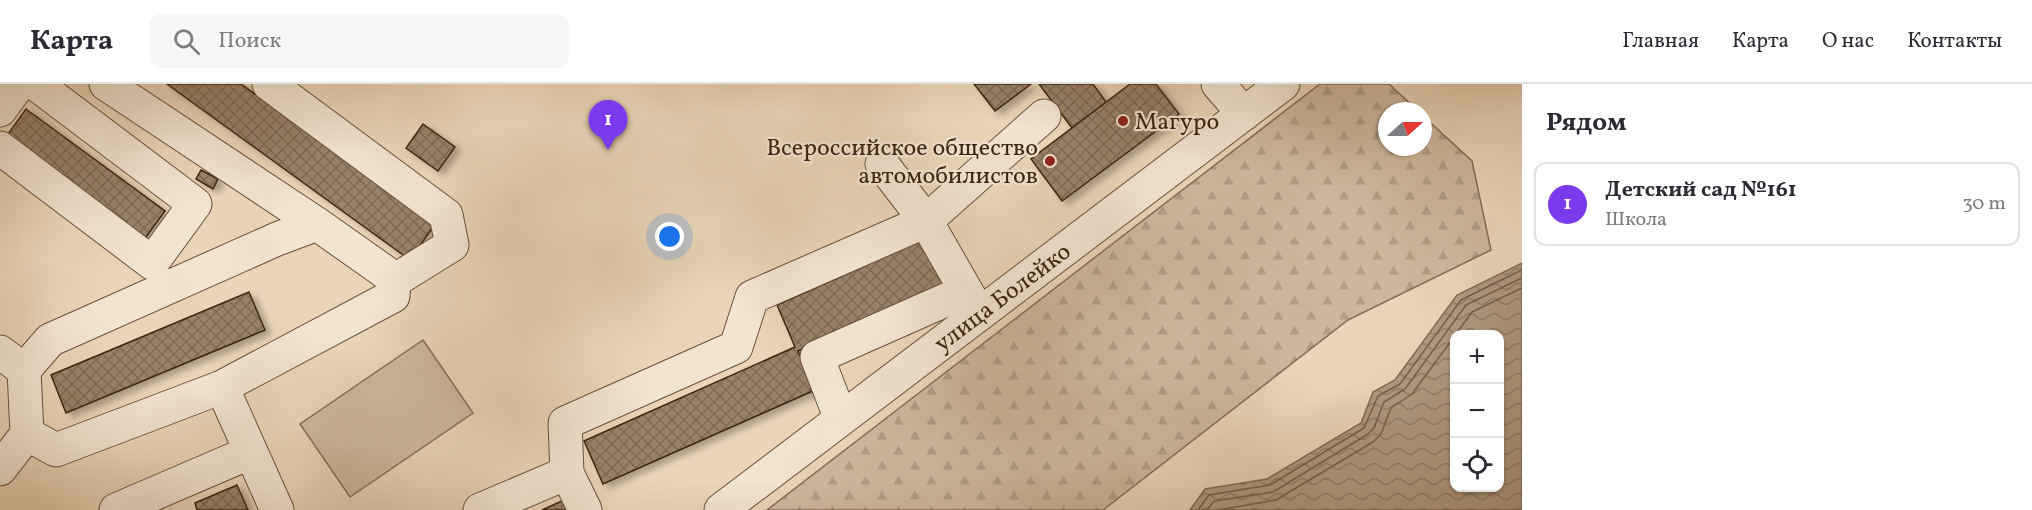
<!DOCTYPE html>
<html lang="ru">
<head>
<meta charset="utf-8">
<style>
	body { margin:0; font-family:Vollkorn,serif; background:#f7f7f7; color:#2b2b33 }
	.controls { position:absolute; right:18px; bottom:18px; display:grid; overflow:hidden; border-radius:12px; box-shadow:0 2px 4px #0004 }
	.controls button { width:54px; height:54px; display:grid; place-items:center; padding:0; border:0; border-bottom:2px solid #e1e1e2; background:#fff; color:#2b2b33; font:30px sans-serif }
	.compass { position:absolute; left:1378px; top:18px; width:54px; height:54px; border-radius:50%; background:#fff; box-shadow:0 2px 4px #0004; rotate:69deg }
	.you { position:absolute; left:670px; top:153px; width:21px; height:21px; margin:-15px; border:4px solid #fff; border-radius:50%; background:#1a73e8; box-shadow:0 0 0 9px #1a73e833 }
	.badge { display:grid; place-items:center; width:39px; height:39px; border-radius:50%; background:#7c3aed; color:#fff; font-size:20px; font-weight:700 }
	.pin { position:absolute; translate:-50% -50px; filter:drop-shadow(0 2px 3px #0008) }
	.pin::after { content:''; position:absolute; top:32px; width:21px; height:18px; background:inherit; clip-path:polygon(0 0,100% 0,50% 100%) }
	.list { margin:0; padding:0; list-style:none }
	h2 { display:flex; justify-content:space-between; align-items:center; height:78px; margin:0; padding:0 24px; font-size:26px }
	h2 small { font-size:20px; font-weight:400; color:#7c7c81 }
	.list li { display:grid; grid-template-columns:39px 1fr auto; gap:18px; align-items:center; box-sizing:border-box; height:84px; margin:0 12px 12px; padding:0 12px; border:2px solid #e1e1e2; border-radius:12px }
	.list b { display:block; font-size:22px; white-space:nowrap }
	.list p { margin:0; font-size:20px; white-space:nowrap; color:#7c7c81 }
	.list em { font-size:20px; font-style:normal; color:#7c7c81 }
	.icon { flex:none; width:33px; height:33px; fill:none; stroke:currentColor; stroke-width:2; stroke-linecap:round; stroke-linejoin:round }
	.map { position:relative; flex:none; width:1522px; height:426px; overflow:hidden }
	header { display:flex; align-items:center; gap:36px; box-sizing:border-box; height:84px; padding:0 30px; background:#fff; border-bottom:2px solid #e1e1e2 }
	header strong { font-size:28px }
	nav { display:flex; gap:33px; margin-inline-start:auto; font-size:21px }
	.search { width:420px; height:54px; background:#f7f7f7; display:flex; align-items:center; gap:15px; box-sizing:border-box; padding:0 21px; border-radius:12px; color:#7c7c81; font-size:22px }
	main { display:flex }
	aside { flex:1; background:#fff }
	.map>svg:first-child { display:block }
</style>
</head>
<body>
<header>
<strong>Карта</strong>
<div class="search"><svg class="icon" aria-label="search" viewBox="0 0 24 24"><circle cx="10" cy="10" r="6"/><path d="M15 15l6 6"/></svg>Поиск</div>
<nav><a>Главная</a><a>Карта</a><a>О нас</a><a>Контакты</a></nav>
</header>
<main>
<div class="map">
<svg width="1522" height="426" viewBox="0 0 1522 426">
	<defs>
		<pattern id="forest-firs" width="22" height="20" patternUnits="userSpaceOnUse" patternTransform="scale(1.5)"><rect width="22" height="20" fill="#cdb79c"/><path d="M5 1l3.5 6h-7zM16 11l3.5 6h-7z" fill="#b19d85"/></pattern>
		<pattern id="water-waves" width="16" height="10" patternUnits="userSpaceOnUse" patternTransform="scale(1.5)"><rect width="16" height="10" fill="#af997f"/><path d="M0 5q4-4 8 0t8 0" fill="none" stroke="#907d67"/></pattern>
		<pattern id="building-cross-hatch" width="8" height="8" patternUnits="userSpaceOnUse" patternTransform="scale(1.5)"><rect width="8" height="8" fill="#978168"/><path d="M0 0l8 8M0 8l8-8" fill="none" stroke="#7c6954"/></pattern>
		<filter id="shadow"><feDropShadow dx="6" dy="4" stdDeviation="3" flood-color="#0004"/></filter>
	</defs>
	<rect width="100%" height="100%" fill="#ead5b8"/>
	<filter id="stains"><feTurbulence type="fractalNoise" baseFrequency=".00333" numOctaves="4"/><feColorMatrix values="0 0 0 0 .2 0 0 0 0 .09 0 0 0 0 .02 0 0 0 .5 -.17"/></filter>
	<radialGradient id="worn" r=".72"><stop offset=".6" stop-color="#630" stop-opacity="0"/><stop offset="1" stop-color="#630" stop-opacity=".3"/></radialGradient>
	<path fill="url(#forest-firs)" stroke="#856e56" stroke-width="1.5" d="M1320 0H1389L1418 27H1387V63H1423V32L1472 77 1491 166 1348 236 1103 426H767Z"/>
	<path fill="#cdb79c" stroke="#856e56" stroke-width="1.5" d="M423 256 473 329 350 413 300 340Z"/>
	<path fill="url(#water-waves)" stroke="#816b53" stroke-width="1.5" fill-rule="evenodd" d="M1522 179V426H1190L1205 405 1267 395 1361 339 1373 308 1395 296 1457 211ZM1454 250H1500V404H1454Z"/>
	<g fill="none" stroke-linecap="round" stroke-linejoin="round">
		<path stroke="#765f48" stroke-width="1.5" d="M1456 250 1472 228 1522 204
			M1198 426 1209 411 1270 401 1364 344 1378 312 1400 300 1461 216 1522 186
			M1207 426 1214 417 1273 408 1368 350 1374 344 1384 318 1405 305 1466 221 1522 194
			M1218 426 1276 416 1373 358 1381 350 1391 324 1412 310 1454 253"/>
	</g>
	<path fill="url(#building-cross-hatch)" stroke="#3d2511" stroke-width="1.5" filter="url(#shadow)" d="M167 0H241L435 140 410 176Z
		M974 0H1031L995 27Z
		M1039 0H1093L1106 18 1072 44Z
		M1130 0H1156L1179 30 1062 117 1031 75Z
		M26 25 165 127 138 164 0 61Z
		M423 40 455 63 438 87 406 64Z
		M201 86 218 95 213 105 196 95Z
		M925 155 946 201 798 267 815 306 603 400 584 357 795 263 777 221Z
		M249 208 265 246 66 329 51 291Z
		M237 401 248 426H197L195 419Z
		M564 416 568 426H542Z"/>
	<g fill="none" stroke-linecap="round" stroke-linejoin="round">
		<g stroke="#68513b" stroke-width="35">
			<path id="minor" d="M106 0 317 140 385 188 394 197 452 161 446 131 269 0
				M1218 0 1244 30
				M0 26 19 0
				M0 64 152 179 195 120 36 0
				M882 80 926 137 977 226
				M0 268 24 286 27 350 56 366 222 303 393 212 394 197
				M24 286 50 256 277 155 317 140
				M222 303 277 426
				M841 335 817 273 966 207
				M0 385 27 350
				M116 426 251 368
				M480 426 567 389
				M585 426 567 389 565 339 736 263 752 213 926 137 1044 32
				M721 426 1283 0"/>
		</g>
		<use href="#minor" stroke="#f1e4d1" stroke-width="33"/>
	</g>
	<g fill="#8f2418" stroke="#f1e4d1" stroke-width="2">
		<circle cx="1123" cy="37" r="6"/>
		<circle cx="1050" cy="77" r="6"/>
	</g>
	<g text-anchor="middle" stroke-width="4.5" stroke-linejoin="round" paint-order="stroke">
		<g font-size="24" fill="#3d2511" stroke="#f1e4d1" text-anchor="start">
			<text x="1135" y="45">Магуро</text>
			<text x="1038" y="71" text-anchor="end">Всероссийское общество<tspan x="1038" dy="28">автомобилистов</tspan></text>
		</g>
		<g font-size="24" fill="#3d2511" stroke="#f1e4d1">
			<text transform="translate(1002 213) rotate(-37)" y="8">улица Болейко</text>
		</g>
	</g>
	<rect width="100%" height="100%" filter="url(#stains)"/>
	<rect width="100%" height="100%" fill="url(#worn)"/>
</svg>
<div class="controls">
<button>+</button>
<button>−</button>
<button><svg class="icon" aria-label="locate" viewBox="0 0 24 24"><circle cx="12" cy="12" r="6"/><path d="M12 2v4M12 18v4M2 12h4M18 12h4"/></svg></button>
</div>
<svg class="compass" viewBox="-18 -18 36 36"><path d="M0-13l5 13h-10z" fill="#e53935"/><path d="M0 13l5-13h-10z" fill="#7c7c81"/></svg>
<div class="you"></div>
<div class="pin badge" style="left:608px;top:66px">1</div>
</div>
<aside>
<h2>Рядом<small></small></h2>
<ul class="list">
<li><span class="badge">1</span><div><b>Детский сад №161</b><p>Школа</p></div><em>30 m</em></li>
</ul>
</aside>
</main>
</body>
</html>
